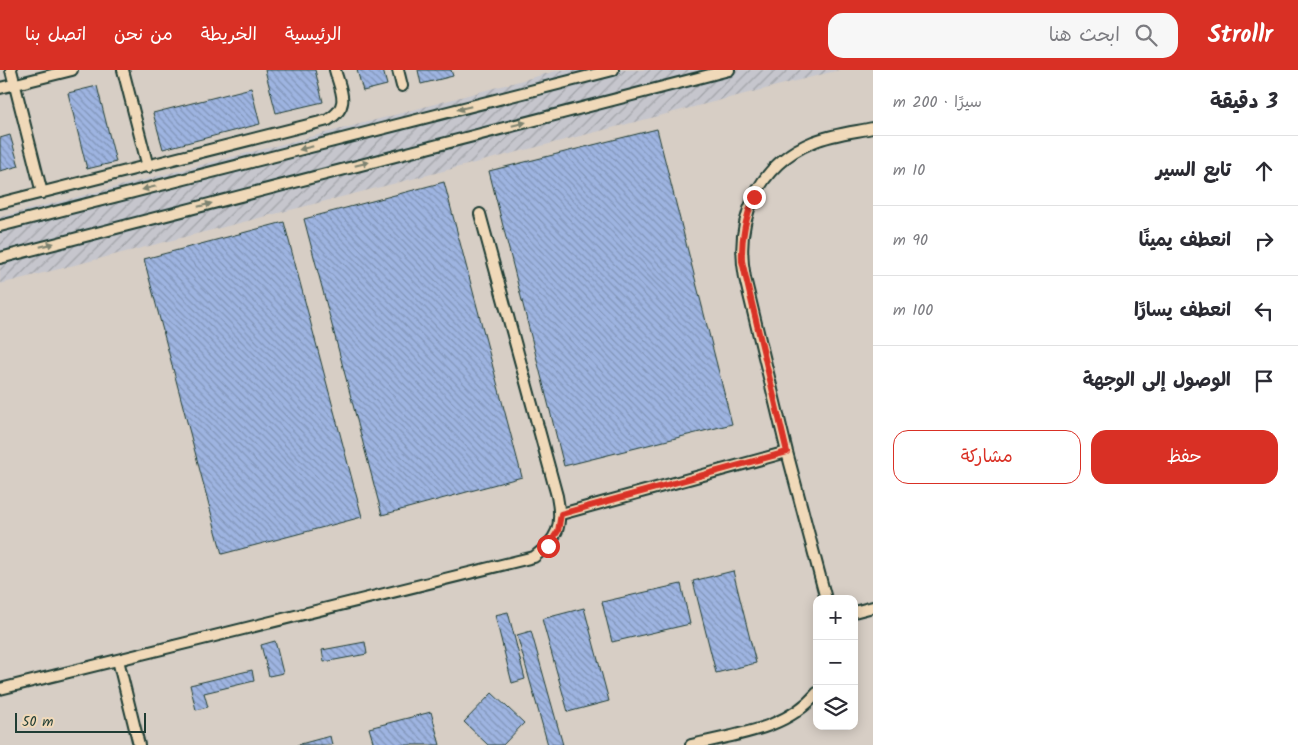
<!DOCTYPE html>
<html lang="ar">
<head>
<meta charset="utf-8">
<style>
	body { margin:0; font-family:Kalam,"Playpen Sans Arabic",sans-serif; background:#f7f7f7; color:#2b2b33; direction:rtl }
	.controls { position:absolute; right:15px; bottom:15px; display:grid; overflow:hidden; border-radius:10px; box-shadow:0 2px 12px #0003 }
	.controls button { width:45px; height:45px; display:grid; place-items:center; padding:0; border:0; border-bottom:1px solid #e1e1e2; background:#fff; color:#2b2b33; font:25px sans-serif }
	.scale { position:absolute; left:15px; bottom:12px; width:131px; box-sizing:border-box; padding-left:5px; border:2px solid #1f3d34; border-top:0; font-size:14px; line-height:18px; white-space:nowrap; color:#1f3d34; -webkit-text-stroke:4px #f0d9b9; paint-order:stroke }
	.stop { position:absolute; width:15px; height:15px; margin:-11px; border:4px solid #d93025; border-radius:50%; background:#fff }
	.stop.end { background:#d93025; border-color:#fff; box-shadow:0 1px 5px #0008 }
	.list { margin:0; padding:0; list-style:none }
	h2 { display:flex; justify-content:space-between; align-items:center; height:65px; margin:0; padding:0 20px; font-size:21px }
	h2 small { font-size:16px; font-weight:400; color:#7c7c81 }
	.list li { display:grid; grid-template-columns:32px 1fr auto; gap:15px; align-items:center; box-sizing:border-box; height:70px; padding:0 20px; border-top:1px solid #e1e1e2 }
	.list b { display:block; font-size:19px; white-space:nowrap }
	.list em { font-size:16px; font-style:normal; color:#7c7c81 }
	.actions { display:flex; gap:10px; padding:15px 20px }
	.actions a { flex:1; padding:11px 0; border:1px solid #d93025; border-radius:15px; text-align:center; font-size:18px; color:#d93025 }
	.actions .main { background:#d93025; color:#fff }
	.icon { flex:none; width:28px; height:28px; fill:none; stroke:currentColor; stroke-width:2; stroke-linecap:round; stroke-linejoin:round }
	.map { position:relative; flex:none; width:873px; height:675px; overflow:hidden; direction:ltr }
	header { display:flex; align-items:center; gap:30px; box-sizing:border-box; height:70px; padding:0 25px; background:#d93025; color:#fff }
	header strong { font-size:24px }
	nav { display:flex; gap:28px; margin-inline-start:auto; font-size:18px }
	.search { width:350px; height:45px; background:#f7f7f7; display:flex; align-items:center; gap:12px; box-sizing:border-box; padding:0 18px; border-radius:15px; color:#7c7c81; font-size:19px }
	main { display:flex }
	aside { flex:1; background:#fff }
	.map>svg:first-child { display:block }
</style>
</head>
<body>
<header>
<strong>Strollr</strong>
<div class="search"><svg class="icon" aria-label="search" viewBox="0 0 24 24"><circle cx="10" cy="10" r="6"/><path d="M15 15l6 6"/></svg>ابحث هنا</div>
<nav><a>الرئيسية</a><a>الخريطة</a><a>من نحن</a><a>اتصل بنا</a></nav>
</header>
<main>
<aside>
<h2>3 دقيقة<small>سيرًا · 200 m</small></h2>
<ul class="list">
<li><svg class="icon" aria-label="ahead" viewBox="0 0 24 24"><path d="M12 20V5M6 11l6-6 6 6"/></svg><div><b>تابع السير</b></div><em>10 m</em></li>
<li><svg class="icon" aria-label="right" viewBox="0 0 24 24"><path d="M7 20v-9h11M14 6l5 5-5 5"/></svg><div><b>انعطف يمينًا</b></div><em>90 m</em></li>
<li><svg class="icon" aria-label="left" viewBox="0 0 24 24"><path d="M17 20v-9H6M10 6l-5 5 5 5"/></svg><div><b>انعطف يسارًا</b></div><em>100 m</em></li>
<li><svg class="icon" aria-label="arrive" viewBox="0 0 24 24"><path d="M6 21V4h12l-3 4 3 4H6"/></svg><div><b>الوصول إلى الوجهة</b></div></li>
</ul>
<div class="actions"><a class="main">حفظ</a><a>مشاركة</a></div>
</aside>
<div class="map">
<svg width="873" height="675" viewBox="0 0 873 675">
	<defs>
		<pattern id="industrial-furrows" width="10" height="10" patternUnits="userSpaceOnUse" patternTransform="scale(1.25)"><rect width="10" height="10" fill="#c6c6cd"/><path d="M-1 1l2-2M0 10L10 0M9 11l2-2" fill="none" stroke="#a0a2a7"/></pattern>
		<pattern id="building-back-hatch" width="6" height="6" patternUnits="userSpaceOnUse" patternTransform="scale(1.25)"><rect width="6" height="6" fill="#9eb4e1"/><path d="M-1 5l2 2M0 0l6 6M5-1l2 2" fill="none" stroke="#8094b7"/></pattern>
	</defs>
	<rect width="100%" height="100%" fill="#d7cec5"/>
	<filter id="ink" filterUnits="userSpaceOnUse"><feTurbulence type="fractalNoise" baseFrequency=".02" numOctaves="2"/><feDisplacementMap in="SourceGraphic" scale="10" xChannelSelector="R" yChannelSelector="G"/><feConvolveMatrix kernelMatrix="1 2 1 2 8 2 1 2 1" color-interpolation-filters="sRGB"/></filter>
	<g filter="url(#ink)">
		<path fill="url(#industrial-furrows)" d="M560 0H839L0 214V147L383 48Z"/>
		<path fill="url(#building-back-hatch)" stroke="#1f3d34" d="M265 0H315L323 32 276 43Z
			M357 0H383L387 15 363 21Z
			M418 0H451L453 6 421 14Z
			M97 16 116 92 87 99 68 23Z
			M251 18 260 54 163 79 153 43Z
			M657 59 732 354 564 396 489 101Z
			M10 65 19 96 0 101V68Z
			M444 112 522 407 382 445 304 149Z
			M284 152 362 447 222 484 144 189Z
			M733 501 756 593 716 603 693 511Z
			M681 514 690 554 612 572 602 532Z
			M584 538 609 631 568 642 542 549Z
			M508 542 525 609 512 613 495 545Z
			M531 561 563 675H548L517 565Z
			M275 571 283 603 269 606 261 575Z
			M365 572 367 584 324 592 322 580Z
			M252 600 254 611 204 623 208 637 196 640 190 615Z
			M492 623 524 653 503 675H488L464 652Z
			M431 642 440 675H374L369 658Z
			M330 666 332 675H297Z"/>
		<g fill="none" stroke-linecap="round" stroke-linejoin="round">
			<g stroke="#1f3d34" stroke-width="14">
				<path id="lane" d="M11 0 42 123
					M123 0 148 97
					M398 0 402 16
					M0 18 72 0
					M0 133 328 50C351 36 341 22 335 0
					M0 156 613 0
					M0 188 729 0
					M561 444 787 382
					M826 529 787 382 745 208C734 151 757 95 813 72 832 64 853 62 873 58
					M854 542 873 537
					M118 590 139 675
					M0 619 534 487C558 469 563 456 557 426L480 144
					M691 675C736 664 786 660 817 623"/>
			</g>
			<use href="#lane" stroke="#f0d9b9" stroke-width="10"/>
		</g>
		<defs><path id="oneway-solid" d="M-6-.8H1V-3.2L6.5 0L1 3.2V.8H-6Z" transform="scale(1.25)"/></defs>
		<g fill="#7d8370">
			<use href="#oneway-solid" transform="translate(464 38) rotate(166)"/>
			<use href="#oneway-solid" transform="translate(519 54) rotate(-14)"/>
			<use href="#oneway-solid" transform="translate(306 78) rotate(166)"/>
			<use href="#oneway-solid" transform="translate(362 94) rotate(-14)"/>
			<use href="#oneway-solid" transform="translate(149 118) rotate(166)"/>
			<use href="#oneway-solid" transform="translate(205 135) rotate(-14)"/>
			<use href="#oneway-solid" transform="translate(47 175) rotate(-14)"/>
		</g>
	</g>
	<g fill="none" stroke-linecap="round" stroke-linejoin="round" filter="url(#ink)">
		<path stroke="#d93025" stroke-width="6" d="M548 476 558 461 561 444 787 382 742 191C741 168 745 149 754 127"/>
	</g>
</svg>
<div class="controls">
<button>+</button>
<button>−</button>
<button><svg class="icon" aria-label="layers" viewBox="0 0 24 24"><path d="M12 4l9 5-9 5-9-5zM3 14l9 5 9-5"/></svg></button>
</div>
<div class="scale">50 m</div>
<div class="stop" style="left:548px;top:476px"></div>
<div class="stop end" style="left:754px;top:127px"></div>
</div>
</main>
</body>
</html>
